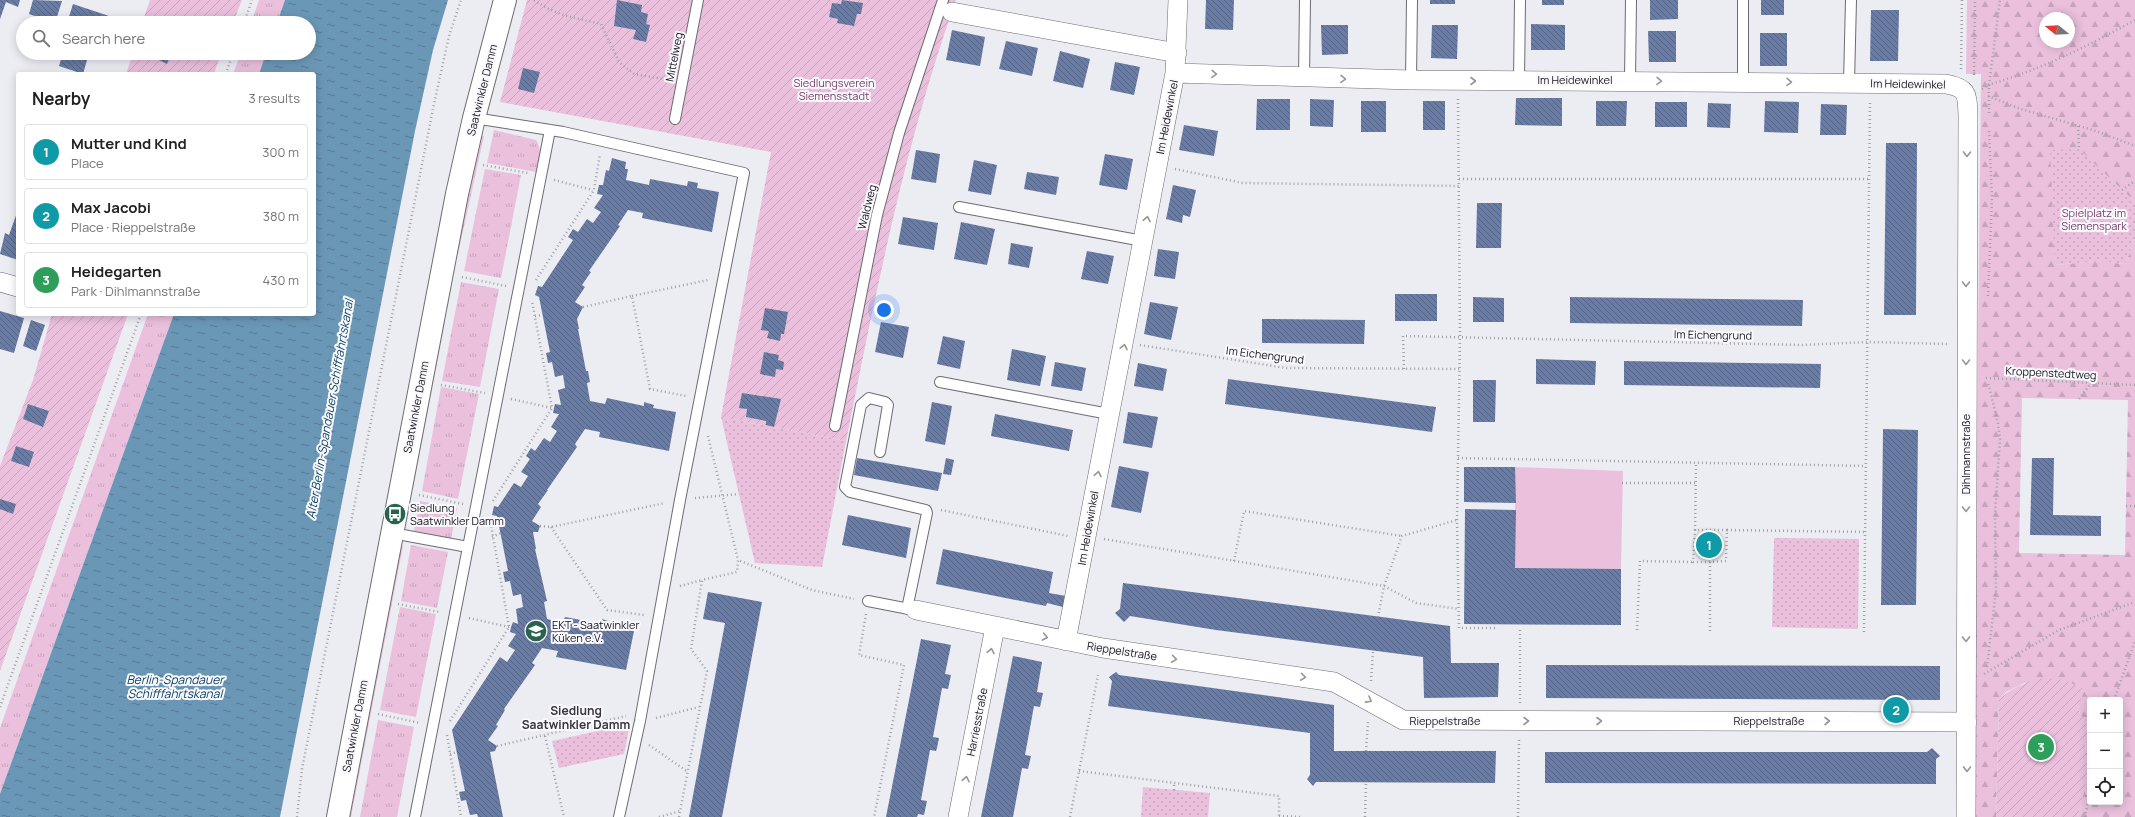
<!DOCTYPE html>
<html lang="en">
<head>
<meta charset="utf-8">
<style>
	body { margin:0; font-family:Manrope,sans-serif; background:#f2f2f2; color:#222 }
	.controls { position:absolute; right:12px; bottom:12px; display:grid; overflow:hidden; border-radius:4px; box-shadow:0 2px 10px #0003 }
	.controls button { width:36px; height:36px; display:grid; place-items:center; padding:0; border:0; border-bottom:1px solid #e0e0e0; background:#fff; color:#222; font:20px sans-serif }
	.compass { position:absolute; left:2039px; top:12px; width:36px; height:36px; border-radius:50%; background:#fff; box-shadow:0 2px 10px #0003; rotate:288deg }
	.you { position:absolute; left:884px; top:310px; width:14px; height:14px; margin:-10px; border:3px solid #fff; border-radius:50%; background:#1a73e8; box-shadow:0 0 0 6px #1a73e833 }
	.badge { display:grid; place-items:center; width:26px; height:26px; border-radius:50%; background:#27634d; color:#fff; font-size:13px; font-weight:700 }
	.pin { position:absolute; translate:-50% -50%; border:2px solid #fff; box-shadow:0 1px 4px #0006 }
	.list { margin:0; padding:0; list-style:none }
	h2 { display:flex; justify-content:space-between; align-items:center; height:52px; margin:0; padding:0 16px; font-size:17px }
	h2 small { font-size:13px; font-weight:400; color:#767676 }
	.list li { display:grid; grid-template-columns:26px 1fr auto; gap:12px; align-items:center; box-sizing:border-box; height:56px; margin:0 8px 8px; padding:0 8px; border:1px solid #e0e0e0; border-radius:4px }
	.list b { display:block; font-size:15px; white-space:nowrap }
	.list p { margin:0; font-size:13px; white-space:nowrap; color:#767676 }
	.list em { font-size:13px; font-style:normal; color:#767676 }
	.icon { flex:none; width:22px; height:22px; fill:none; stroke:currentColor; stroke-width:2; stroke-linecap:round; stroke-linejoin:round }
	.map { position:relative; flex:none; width:2135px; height:817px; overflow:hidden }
	.search { position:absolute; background:#fff; box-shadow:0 2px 10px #0003; left:16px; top:16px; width:300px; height:44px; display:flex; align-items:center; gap:10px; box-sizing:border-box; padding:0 14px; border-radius:22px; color:#767676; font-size:15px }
	.panel { position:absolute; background:#fff; box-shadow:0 2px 10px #0003; left:16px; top:72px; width:300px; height:244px; border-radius:4px }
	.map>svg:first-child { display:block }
</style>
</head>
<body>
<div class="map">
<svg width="2135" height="817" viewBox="0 0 2135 817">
	<defs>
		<pattern id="grass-tufts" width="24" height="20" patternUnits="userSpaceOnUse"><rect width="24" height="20" fill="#eac0dc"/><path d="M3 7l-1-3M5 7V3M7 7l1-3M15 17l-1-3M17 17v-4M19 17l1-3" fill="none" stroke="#c8a4bc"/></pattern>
		<pattern id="forest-firs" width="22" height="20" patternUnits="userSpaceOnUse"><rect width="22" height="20" fill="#eac0dc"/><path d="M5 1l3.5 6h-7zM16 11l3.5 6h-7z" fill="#c8a4bc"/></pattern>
		<pattern id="park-dots" width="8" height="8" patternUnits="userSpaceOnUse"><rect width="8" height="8" fill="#eac0dc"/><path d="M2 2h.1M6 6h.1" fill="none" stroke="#c8a4bc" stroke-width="1.8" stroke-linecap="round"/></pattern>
		<pattern id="garden-furrows" width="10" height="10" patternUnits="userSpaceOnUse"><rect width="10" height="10" fill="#eac0dc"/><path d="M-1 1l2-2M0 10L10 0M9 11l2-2" fill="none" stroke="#c8a4bc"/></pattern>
		<pattern id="water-ripples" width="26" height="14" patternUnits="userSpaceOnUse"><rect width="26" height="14" fill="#6b97b6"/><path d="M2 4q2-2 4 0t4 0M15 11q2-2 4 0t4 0" fill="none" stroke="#577a93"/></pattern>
		<pattern id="building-back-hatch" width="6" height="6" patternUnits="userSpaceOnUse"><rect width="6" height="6" fill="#697ca5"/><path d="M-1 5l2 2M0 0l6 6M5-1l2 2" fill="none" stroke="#556485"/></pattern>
	</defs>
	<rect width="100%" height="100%" fill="#ececf3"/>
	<path fill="url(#grass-tufts)" d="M259 0H285L277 23H251Z
		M241 53H266L259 74H233Z
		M494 130 536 140C543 151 539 160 536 172L487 163Z
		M479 135 484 136 458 254 454 253Z
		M485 169 521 175 501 278 464 271Z
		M461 282 499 289 480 387 442 381Z
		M148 314H174L0 794V728Z
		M441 321 445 322 413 488 409 487Z
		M441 387 479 394 458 499 422 491Z
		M420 501 457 508 451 539 414 531Z
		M411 545 448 552 437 608 401 601Z
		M403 546 351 817H346L398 547Z
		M400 607 436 614 416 717 380 710Z
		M378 720 414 727 397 817H360Z"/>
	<path fill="url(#forest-firs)" fill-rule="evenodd" d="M1967 0H2135V202L2079 150 2055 265 2096 261 2125 264 2135 239V817H2078L2090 766V802H2120V700H2090V753L2086 751C2084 742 2089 733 2086 725 2082 715 2079 717 2078 704L2024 683 2006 692 1999 700 1996 817H1973L1981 74H1966ZM2045 18H2069V42H2045ZM2022 398 2128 400 2125 555 2019 553Z"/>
	<path fill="url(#park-dots)" d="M2079 149 2135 202V239L2125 264 2096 261 2055 265 2050 150Z
		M721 417 846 441 822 567 755 563Z
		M1774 538 1859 539 1858 629 1772 627Z
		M630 724 624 754 559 768 552 741Z
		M1143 787 1210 793 1208 817H1141Z"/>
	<path fill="url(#garden-furrows)" d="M150 0H242L233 23H142Z
		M527 0H956C905 143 876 292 846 441L721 417 771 152 500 102Z
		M133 53H221L214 74H126Z
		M52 314H128L0 671V466L33 380Z
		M2043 678 2065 680 2085 690C2070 720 2087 711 2087 732 2087 739 2084 743 2086 751L2090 753V766L2078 817H1996L1999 700C2011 687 2026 683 2043 678Z"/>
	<path fill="#eac0dc" d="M1515 467 1623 471 1621 569 1515 568Z"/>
	<path fill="url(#water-ripples)" d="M285 0H448L433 50 415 131 280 817H0V794L174 314H314V74H259L266 53H309V23H277Z"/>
	<path fill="url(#building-back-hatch)" d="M0 0H20L18 7 6 2 0 19Z
		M33 0 62 1 55 23 29 14Z
		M617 0 642 5 641 12 648 14 646 24 650 25 646 42 633 39 636 30 614 26Z
		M842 0 863 3 861 14H857L854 26 837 23 838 19 829 17 832 3 841 4Z
		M1206 0H1234L1233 30 1205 29Z
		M1430 0H1455V4H1430Z
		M1542 0H1564V5H1542Z
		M1650 0H1678V19L1650 20Z
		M1761 0H1784V15H1761Z
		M73 4 115 18 113 23H67Z
		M1871 10H1899L1898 61H1870Z
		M1531 24 1565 25V50H1531Z
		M1321 25H1348V54L1322 55Z
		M1432 25H1458L1457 59 1431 58Z
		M952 30 985 37 980 66 946 60Z
		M1648 31H1676V62H1649Z
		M1760 33H1787V66H1760Z
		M1006 41 1038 48 1032 76 999 69Z
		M1060 51 1090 59 1083 88 1053 81Z
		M63 53H89L83 74 59 66Z
		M153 53H171L167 64 151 56Z
		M1115 62 1140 67 1134 95 1110 90Z
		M523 68 540 72 534 93 518 89Z
		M1516 98H1562V126L1515 125Z
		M1257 99H1290V130H1256Z
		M1310 99 1334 100 1333 127 1310 126Z
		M1361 101H1386V132H1361Z
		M1423 101H1445V130H1423Z
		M1596 101H1627L1626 126H1596Z
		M1765 101 1799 102 1798 133 1764 132Z
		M1655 102H1687V127H1655Z
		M1708 103 1731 104 1730 128 1707 127Z
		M1821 104 1847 105 1846 135H1820Z
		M1184 125 1218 131 1214 156 1179 150Z
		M1886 143H1917L1916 315H1884Z
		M916 150 940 154 936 183 911 179Z
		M1105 154 1133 159 1127 190 1099 185Z
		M612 158 626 162 625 169H628L626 180 649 185 650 179 687 186 688 181 698 183 697 188 719 192 712 232 642 218 643 213 628 210 618 225 620 226 589 271 591 272 582 285 585 287 575 302 583 307 577 319 579 329H578L586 371H588L590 382 587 383 590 401 605 404 607 398 644 406V402L654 405 653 408 676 412 669 451 599 437 600 432 585 429 575 444 577 447 547 490H548L538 504 541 507 532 521 540 526 538 532H533L536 549H535L547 601 544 602 547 619 563 623 565 617 602 624V619L611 622V626L634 631 626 670 556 657 558 651 542 648 532 663 535 665 504 709 505 710 496 725 498 726 488 740 497 746 495 751 490 752 503 817H478L477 814 470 815 466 800 461 801 459 792 465 791 452 730 500 657 507 662 515 650 508 646 516 634 510 632 511 627 513 622 518 624 516 609 523 607 521 594 513 596 510 581 505 582 503 572 508 571 497 516 492 515 494 506 498 507 514 483 521 487 528 476 521 472 530 459 526 456 531 448 535 451 544 438 550 442 557 431 551 427 559 414 553 413 554 408 555 404 561 405 558 390 565 388 563 375 555 377 552 362 548 363 546 353 550 352 539 297 535 295 538 286 542 287 573 240 568 237 573 229 578 232 587 219 593 223 601 212 594 208 603 195 597 194 599 185H603L606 170 609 171Z
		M974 160 997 165 991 195 968 191Z
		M1027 172 1059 177 1056 195 1024 189Z
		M1173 185 1196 190 1190 217 1183 215 1182 223 1166 219Z
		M1477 203H1502L1501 248H1476Z
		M18 210V260L0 254 5 233 9 235Z
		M903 217 938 223 934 250 898 244Z
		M961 222 995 229 987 265 954 259Z
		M1011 243 1033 247 1029 268 1008 264Z
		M1158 249 1179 252 1175 279 1154 276Z
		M1087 251 1114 256 1108 284 1081 279Z
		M1395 294H1437V321H1395Z
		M1473 297 1504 298V322H1473Z
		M1570 297 1803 300 1802 326 1570 323Z
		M1150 302 1178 307 1171 340 1144 334Z
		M765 308 788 312 784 334H781L780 341 767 338 769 331 761 330Z
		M0 311 24 318 14 353 0 349Z
		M1262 319 1365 320 1364 344 1262 343Z
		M31 320 45 325 36 351 23 346Z
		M881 322 909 327 903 358 875 352Z
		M943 336 965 341 960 369 937 364Z
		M1012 349 1046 356 1040 386 1007 380Z
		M764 352 779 355 778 360 784 362 783 370 776 369 775 377 760 374Z
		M1536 359 1596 361 1595 385 1536 384Z
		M1624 361 1821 364 1820 388 1624 385Z
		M1055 362 1086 368 1082 391 1051 386Z
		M1138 363 1167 369 1163 391 1134 386Z
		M1228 379 1436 407 1432 432 1225 404Z
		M1473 380H1496L1495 422H1473Z
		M742 393 781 399 774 427 766 425V421L746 417 747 409 739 408Z
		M932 402 952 406 945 445 925 441Z
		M28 404 49 411 43 427 23 419Z
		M1128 412 1158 417 1152 448 1123 443Z
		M995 414 1073 430 1069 451 991 436Z
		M1883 429 1918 430 1916 605H1881Z
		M16 446 34 452 29 467 11 461Z
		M857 458 942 473 938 491 854 475Z
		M946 458 954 460 951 475 943 474Z
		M2032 458H2054L2053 515 2101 516V536L2030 535Z
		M1119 466 1149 472 1141 513 1111 507Z
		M1464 467H1515L1516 503 1464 502Z
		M0 499 16 504 13 514 0 509Z
		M1465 509 1516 510 1515 568 1621 569V625L1464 624Z
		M848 515 911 528 906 558 842 545Z
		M943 549 1053 572 1049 593 1066 596 1063 607 1047 603 1046 606 936 584Z
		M1123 583 1450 626 1451 663H1499L1498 697 1424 698 1423 657 1216 630 1130 616 1124 622 1115 613 1120 609Z
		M708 592 762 602 722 817H689L725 623 703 619Z
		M921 639 951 645 945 674 951 675 948 689 942 688 933 737 939 738 937 748 936 751 930 750 921 800 927 801 924 815 918 814 917 817H886Z
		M1013 656 1042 662 1037 692 1043 693 1040 707 1034 706 1025 755 1031 756 1028 769 1022 768 1013 817H981Z
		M1546 665 1940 666V700L1546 698Z
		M1116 672 1119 675 1334 705V751H1496L1495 783 1316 782 1313 786 1307 779 1310 775V733L1108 706 1112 681 1109 677Z
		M1932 748 1940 756 1936 759V784L1545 783V752H1927Z"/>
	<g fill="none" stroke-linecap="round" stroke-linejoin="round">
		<g stroke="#6c6c72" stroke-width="12">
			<path id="service" d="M1304 78 1305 0
				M1411 80 1412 0
				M1519 80 1520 0
				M1630 80 1631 0
				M1743 82V0
				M1849 83 1851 0
				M474 118 563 132 744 173 680 500 640 721 619 817
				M675 119 698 0
				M959 207 1143 241
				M940 382 1109 414
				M835 426 877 215 899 133 943 0
				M880 452 888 405 885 402 869 398 861 405 845 487 850 492 926 510 927 513 907 609
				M392 533 468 547
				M868 601 909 609
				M415 817 550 130"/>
		</g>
		<g stroke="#6c6c72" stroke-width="20">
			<path id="minor" d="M952 12 1177 53
				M1175 73 1411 80 1946 84C1968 88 1967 94 1968 115L1966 817
				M0 282 18 287
				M916 610 1103 648 1334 682 1403 720 1967 722
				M1066 641 1175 73 1178 0
				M958 817 995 627"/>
		</g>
		<g stroke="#6c6c72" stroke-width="24">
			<path id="secondary" d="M338 817 457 194 474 118 505 0"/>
		</g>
		<path stroke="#a0a0a5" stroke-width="2.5" stroke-dasharray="1 3" stroke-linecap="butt" d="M534 0C559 17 573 17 601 24L619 62 634 74 669 80
			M244 23 252 0
			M1961 69 1962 0
			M226 74 233 53
			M1974 75 1975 0
			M1988 85C2042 69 2086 47 2135 20
			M1982 89 1989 85 2000 0
			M1988 96 2021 109 2096 131 2135 146
			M1458 99 1460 337 1457 520 1459 628H1497
			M1989 113V85
			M2078 126 2079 149
			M483 165 528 173
			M1175 169 1243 183 1459 186
			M1459 179H1869
			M554 180 593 190
			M2122 190 2135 181
			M462 277 506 286
			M536 280 594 190 600 154
			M632 296 708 280
			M1988 296 1992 199 1989 130
			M583 307 632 296 650 389 686 396
			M535 316 542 315
			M1140 345 1286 368 1460 369
			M1404 369 1403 336 1802 345 1868 342 1949 344
			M1986 378 2135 385
			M441 385 485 393
			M511 399 552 408
			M2079 399 2091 383
			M708 436 738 560
			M1458 458 1866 466
			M1622 483H1696
			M419 495 463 504
			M695 498 739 494
			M493 501 552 408 532 301
			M2126 506H2135
			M941 510 1068 536
			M540 526 551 527 665 503
			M551 527 607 610 644 615
			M1695 530 1696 463
			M1727 530 1865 532
			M492 537 501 533
			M1104 539 1384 586 1416 603 1459 609
			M1234 561 1244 511 1402 536
			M680 586 702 580
			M398 604 440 612
			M866 614 859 655 904 665 874 817
			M1378 617 1384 586 1402 536 1457 520
			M469 618 509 627
			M1637 630 1640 561 1693 562
			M1710 631V562L1726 561 1727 530H1695L1693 562H1710
			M1864 632 1870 101
			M1987 667 1996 590 1995 514 2000 439 1998 423 1988 382
			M1984 674 2059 630 2135 602
			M1371 681 1373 651
			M2114 700 2135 641
			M1520 703V628
			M0 707 141 314
			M378 714 420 723
			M656 718 699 707
			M450 721 509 627 490 519
			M447 735 461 817
			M545 736 564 817
			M649 745 688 772
			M497 746 626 716
			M1366 751 1368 722
			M450 754 457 752
			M1079 771 1279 796V817
			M1174 790V784
			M1279 816 1301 817
			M297 817 302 769 434 104 449 36 461 0
			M659 817 680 811
			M679 817 707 671 691 649 702 580 737 572 738 560 812 590 854 599
			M1070 817 1098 675
			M1365 817 1366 782
			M1518 817 1519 740
			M2085 817 2090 794"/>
		<use href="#service" stroke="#fff" stroke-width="10"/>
		<use href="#minor" stroke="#fff" stroke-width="19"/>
		<use href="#secondary" stroke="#fff" stroke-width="22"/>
	</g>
	<defs><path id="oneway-chevron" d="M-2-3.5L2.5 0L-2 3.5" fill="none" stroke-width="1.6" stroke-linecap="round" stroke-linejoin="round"/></defs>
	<g stroke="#969697">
		<use href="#oneway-chevron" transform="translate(1214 74) rotate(2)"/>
		<use href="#oneway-chevron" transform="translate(1343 79) rotate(1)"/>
		<use href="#oneway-chevron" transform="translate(1473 81)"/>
		<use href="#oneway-chevron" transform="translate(1659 81) rotate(1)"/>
		<use href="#oneway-chevron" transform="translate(1789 82) rotate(1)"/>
		<use href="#oneway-chevron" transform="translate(1967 154) rotate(91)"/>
		<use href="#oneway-chevron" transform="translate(1147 219) rotate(-79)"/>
		<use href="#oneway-chevron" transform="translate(1966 284) rotate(91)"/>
		<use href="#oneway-chevron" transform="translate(1124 347) rotate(-78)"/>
		<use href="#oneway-chevron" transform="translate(1966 362) rotate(90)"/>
		<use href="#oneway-chevron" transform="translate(1098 474) rotate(-79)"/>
		<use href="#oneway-chevron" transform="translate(1966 509) rotate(90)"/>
		<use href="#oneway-chevron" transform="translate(1045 637) rotate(11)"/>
		<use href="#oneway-chevron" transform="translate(1966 639) rotate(89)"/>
		<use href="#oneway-chevron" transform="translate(991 651) rotate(-79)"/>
		<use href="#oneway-chevron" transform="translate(1174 659) rotate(8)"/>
		<use href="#oneway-chevron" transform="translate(1303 677) rotate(8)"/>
		<use href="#oneway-chevron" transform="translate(1369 700) rotate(29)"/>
		<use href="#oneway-chevron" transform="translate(1526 721)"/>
		<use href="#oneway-chevron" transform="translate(1599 721)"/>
		<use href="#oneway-chevron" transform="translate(1827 721)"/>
		<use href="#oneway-chevron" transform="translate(1967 769) rotate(91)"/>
		<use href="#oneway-chevron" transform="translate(966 779) rotate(-79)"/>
	</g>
	<defs>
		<g id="bus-disc" transform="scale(1.15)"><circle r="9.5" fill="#27634d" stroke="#faf9ff"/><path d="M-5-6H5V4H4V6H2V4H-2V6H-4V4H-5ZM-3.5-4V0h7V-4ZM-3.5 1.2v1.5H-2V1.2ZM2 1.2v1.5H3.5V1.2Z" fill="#fff"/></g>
		<g id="school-disc" transform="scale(1.15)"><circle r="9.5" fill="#27634d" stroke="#faf9ff"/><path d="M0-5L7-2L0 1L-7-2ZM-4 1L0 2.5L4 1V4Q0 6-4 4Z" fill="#fff"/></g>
	</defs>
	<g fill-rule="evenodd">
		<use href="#bus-disc" x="395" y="514"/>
		<use href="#school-disc" x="536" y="631"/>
	</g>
	<g text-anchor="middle" stroke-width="4" stroke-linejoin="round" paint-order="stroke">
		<g font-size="11" fill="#151517" stroke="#faf9ff">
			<text transform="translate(674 57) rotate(-79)" y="4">Mittelweg</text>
			<text x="1575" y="84">Im Heidewinkel</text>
			<text transform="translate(1908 84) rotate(1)" y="4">Im Heidewinkel</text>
			<text transform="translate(482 90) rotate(-76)" y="4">Saatwinkler Damm</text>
			<text transform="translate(1167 117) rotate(-79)" y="4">Im Heidewinkel</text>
			<text transform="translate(867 207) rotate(-76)" y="4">Waldweg</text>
			<text transform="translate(1713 335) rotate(1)" y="4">Im Eichengrund</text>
			<text transform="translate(1265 355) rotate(7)" y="4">Im Eichengrund</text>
			<text transform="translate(2051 373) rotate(3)" y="4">Kroppenstedtweg</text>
			<text transform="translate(416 407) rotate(-79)" y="4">Saatwinkler Damm</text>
			<text transform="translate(1966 454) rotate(-90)" y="4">Dihlmannstraße</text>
			<text transform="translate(1088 528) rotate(-80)" y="4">Im Heidewinkel</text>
			<text transform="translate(1122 651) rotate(9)" y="4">Rieppelstraße</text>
			<text x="1445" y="725">Rieppelstraße</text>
			<text x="1769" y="725">Rieppelstraße</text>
			<text transform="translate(977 722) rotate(-79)" y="4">Harriesstraße</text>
			<text transform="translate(355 726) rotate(-79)" y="4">Saatwinkler Damm</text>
		</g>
		<g font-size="11" fill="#784069" stroke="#faf9ff">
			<text x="834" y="87">Siedlungsverein<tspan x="834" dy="13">Siemensstadt</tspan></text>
			<text x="2094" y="217">Spielplatz im<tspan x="2094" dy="13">Siemenspark</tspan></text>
		</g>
		<g font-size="11" fill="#151517" stroke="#faf9ff" text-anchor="start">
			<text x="410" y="512">Siedlung<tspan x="410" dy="13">Saatwinkler Damm</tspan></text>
			<text x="552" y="629">EKT - Saatwinkler<tspan x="552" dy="13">Küken e.V.</tspan></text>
		</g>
		<g font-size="12" font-style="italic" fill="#053f5e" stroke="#faf9ff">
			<text transform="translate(330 409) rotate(-80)" y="4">Alter Berlin-Spandauer Schifffahrtskanal</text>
			<text x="175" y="684">Berlin-Spandauer<tspan x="175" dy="14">Schifffahrtskanal</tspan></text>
		</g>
		<g font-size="12" font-weight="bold" fill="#37363b" stroke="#faf9ff">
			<text x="576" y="715">Siedlung<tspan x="576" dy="14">Saatwinkler Damm</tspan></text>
		</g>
	</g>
</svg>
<div class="controls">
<button>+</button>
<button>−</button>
<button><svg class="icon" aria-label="locate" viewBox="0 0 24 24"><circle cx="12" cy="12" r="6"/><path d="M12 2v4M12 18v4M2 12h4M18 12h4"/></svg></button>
</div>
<svg class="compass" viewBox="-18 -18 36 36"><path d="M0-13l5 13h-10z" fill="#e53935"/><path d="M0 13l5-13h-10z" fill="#767676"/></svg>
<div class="you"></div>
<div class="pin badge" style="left:1709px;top:545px;background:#0f9aa8">1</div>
<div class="pin badge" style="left:1896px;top:710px;background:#0f9aa8">2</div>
<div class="pin badge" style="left:2041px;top:747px;background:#2e9e5b">3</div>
<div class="search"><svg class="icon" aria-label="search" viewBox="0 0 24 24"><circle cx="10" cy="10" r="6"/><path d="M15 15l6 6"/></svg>Search here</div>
<section class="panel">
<h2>Nearby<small>3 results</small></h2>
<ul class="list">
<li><span class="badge" style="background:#0f9aa8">1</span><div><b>Mutter und Kind</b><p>Place</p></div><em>300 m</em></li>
<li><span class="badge" style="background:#0f9aa8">2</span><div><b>Max Jacobi</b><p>Place · Rieppelstraße</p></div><em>380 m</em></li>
<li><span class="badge" style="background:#2e9e5b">3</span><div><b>Heidegarten</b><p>Park · Dihlmannstraße</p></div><em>430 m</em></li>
</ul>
</section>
</div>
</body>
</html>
